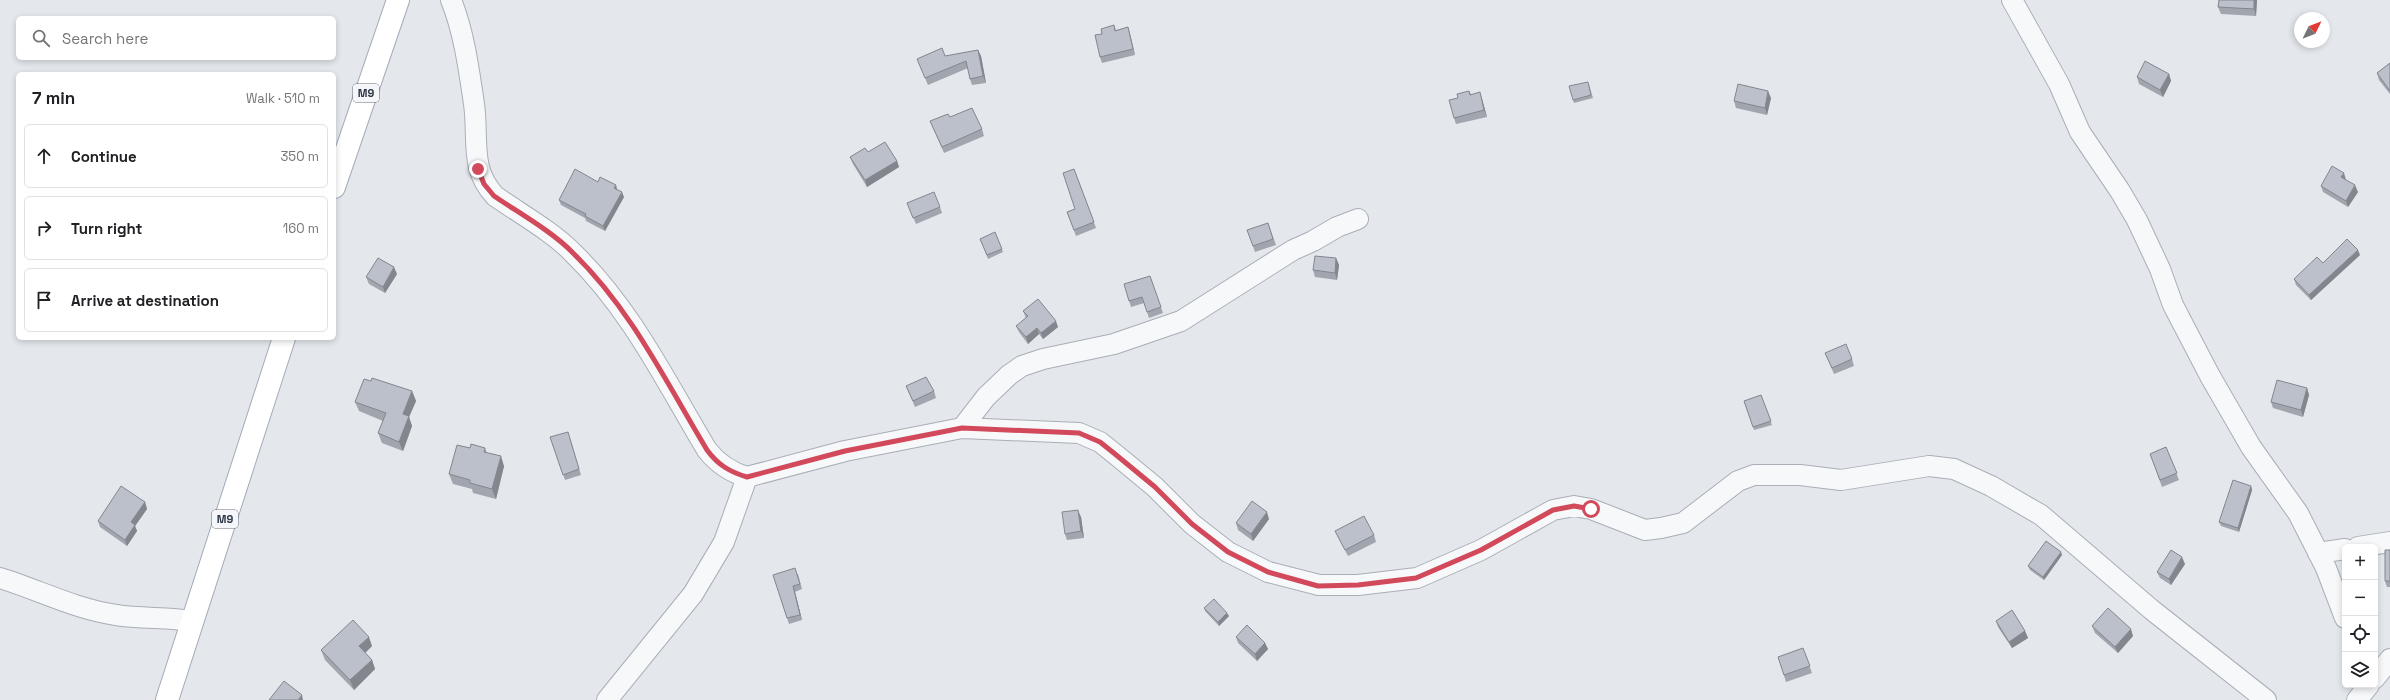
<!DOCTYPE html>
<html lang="en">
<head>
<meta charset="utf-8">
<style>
	body { margin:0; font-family:"Space Grotesk",sans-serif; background:#f2f2f2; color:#202124 }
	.controls { position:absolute; right:12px; bottom:12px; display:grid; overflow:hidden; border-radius:6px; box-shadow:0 2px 6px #0003 }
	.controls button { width:36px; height:36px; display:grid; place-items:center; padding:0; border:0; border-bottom:1px solid #e0e0e0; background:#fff; color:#202124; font:20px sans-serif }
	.compass { position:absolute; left:2294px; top:12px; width:36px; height:36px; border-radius:50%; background:#fff; box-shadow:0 2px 6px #0003; rotate:47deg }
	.stop { position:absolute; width:12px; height:12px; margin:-9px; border:3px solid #d1495b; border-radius:50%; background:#fff }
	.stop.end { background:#d1495b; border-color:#fff; box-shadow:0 1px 4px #0008 }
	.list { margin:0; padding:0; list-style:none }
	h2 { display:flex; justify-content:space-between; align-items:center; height:52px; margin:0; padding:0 16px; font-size:17px }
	h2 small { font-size:13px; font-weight:400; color:#757577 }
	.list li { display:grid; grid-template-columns:26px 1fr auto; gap:12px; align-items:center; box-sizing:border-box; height:64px; margin:0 8px 8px; padding:0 8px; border:1px solid #e0e0e0; border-radius:6px }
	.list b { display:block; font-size:15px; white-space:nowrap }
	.list em { font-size:13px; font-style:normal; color:#757577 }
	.icon { flex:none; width:22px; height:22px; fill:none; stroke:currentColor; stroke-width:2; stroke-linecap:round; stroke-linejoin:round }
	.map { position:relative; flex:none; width:2390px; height:700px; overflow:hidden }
	.search { position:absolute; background:#fff; box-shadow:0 2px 6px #0003; left:16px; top:16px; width:320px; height:44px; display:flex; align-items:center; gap:10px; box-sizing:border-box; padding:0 14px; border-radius:6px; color:#757577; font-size:15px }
	.panel { position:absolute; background:#fff; box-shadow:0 2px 6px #0003; left:16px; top:72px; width:320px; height:268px; border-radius:6px }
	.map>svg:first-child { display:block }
</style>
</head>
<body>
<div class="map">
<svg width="2390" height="700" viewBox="0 0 2390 700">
	<rect width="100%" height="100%" fill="#e4e7ec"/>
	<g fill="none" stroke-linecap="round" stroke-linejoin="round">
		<g stroke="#a9aeb7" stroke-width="22">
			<path id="minor" d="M451 0C464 32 469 70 474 104 479 139 469 168 495 196 519 213 553 232 573 253 631 309 666 382 707 450 718 464 730 472 747 477L845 451 962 428 1079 433 1100 442 1115 454 1155 487 1192 524 1228 552 1268 572 1319 585H1358L1417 578 1481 550 1553 510 1574 506 1591 509 1645 530 1661 528 1683 523 1738 481 1754 475H1800L1841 480 1929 466 1954 469 1991 486 2041 515 2152 610 2266 700
				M2012 0 2059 84 2080 132 2120 191 2137 220 2160 269 2173 305 2210 376 2251 447 2298 513 2326 568 2345 618
				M962 428 986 397 1009 375 1022 366 1043 359 1114 344 1181 321 1293 250 1313 241 1337 227 1358 219
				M2358 547 2390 542
				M2318 553 2345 549
				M0 578C39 590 75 609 116 615 141 619 167 617 192 621
				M2375 678 2390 659
				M607 700 693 594 724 542 747 477
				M2357 700 2369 685"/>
		</g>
		<g stroke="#a3abb8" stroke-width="24">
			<path id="major" d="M334 187 398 0
				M167 700 284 338"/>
		</g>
		<use href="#minor" stroke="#f7f8fa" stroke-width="20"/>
		<use href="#major" stroke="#fff" stroke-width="22"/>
	</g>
	<path fill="#a1a5ae" d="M2219 0H2257L2256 16 2221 14 2218 7Z
		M1114 25 1116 30 1128 27 1130 34 1135 55 1102 63 1100 57 1102 34Z
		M978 50 981 56 986 83 972 85 970 79 968 68 928 85 917 59 945 56Z
		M2390 63V94L2379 80 2377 73Z
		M2169 74 2171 81 2163 97 2139 84 2137 77Z
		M1589 85 1593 98 1574 103 1573 100Z
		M1469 91 1471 94 1482 99 1487 117 1456 124 1454 118 1458 98Z
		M1771 98 1767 115 1736 108 1734 101Z
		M950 117 982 129 984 136 944 153 930 121Z
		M868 152 897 161 899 167 867 187 853 164 850 157Z
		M1074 169 1096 228 1076 236 1067 212 1075 209Z
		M598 182 616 185 617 190 624 197 605 231 586 221 585 218 561 205 559 200Z
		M2321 186 2358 192 2348 207 2323 192Z
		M907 203 940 207 942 213 916 224Z
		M1268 223 1276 245 1255 252 1247 230Z
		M995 232 1003 252 988 259 980 239Z
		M2360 255 2311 300 2296 285 2294 279 2323 263Z
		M1336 258 1339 265 1337 280 1315 277 1313 270Z
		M397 274 385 293 369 284 366 277Z
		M1150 276 1163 313 1149 318 1144 303 1131 307 1124 284Z
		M1023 311 1058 327 1043 339 1039 334 1028 344 1019 332 1016 326 1026 318Z
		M1825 353 1852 359 1854 366 1834 374Z
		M371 381 412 391 416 401 409 417 412 426 403 451 382 443 378 433 383 421 359 411 355 402Z
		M906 386 934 391 936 398 915 407Z
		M2307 388 2309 395 2303 417 2273 408 2271 402Z
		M1761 395 1772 425 1754 430 1744 401Z
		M550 437 570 438 581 475 565 480Z
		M2166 447 2179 480 2162 487 2150 454Z
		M470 448H485L487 453 504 466 496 499 473 493 472 489 453 484 449 474Z
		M2251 486 2252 490 2239 532 2221 526 2219 522Z
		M145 502 147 509 135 526 137 531 127 546 100 527 98 521Z
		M1081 517 1084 538 1067 540 1065 534Z
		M1269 519 1253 541 1238 530 1236 523Z
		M1335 531 1374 535 1376 542 1348 556 1338 537Z
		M2390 550V587H2387L2385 581Z
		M2062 555 2044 580 2030 570 2028 566Z
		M2185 564 2171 585 2160 578 2157 572Z
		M798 574 802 589 795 592 802 620 789 624 773 575Z
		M1204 608 1229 616 1219 626 1205 611Z
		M1996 621 2025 631 2028 638 2012 648 1998 627Z
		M2092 626 2133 636 2118 653 2095 633Z
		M1236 637 1265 643 1268 649 1257 661 1238 643Z
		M372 646 365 653 372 660 375 669 354 690 325 660 321 650Z
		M1803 648 1812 673 1786 682 1778 657Z"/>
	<path fill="#83868d" d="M2254 0H2257L2256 16 2254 9Z
		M1128 27 1130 34 1135 55 1133 49Z
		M978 50 981 56 986 83 983 76Z
		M2169 74 2171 81 2163 97 2160 90Z
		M1768 91 1771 98 1767 115 1765 108Z
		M1480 92 1482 99 1487 117 1484 110Z
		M897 161 899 167 867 187 865 180Z
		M2344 173 2346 180 2341 177Z
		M616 185 617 190 616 193 614 188Z
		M2355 185 2358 192 2348 207 2346 201Z
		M622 192 624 197 605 231 603 226Z
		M2358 250 2360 255 2311 300 2309 295Z
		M1336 258 1339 265 1337 280 1335 273Z
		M394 267 397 274 385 293 383 287Z
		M1056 321 1058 327 1043 339 1041 333Z
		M1037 328 1039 334 1028 344 1026 337Z
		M2307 388 2309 395 2303 417 2301 410Z
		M412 391 416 401 409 417 412 426 403 451 399 442 403 414Z
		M501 456 504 466 496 499 492 489Z
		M2251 486 2252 490 2239 532 2238 528Z
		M145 502 147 509 135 526 137 531 127 546 125 540 131 522Z
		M1078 510 1081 517 1084 538 1081 531Z
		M1267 512 1269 519 1253 541 1251 534Z
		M2061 552 2062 555 2044 580 2043 577Z
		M2182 557 2185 564 2171 585 2169 579Z
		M793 586 795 592 802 620 800 615Z
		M1227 613 1229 616 1219 626 1218 622Z
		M2131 629 2133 636 2118 653 2115 647Z
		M2025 631 2028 638 2012 648 2009 642Z
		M369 637 372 646 362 656 359 646Z
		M1265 643 1268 649 1257 661 1255 654Z
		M372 660 375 669 354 690 350 680Z
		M302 695 303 700H298Z"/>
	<path fill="#bbc0ca" stroke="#83868d" d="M2219 0H2254V9L2218 7Z
		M1114 25 1115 31 1128 27 1133 49 1100 57 1095 35 1102 34 1101 29Z
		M942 48 945 56 978 50 983 76 970 79 966 61 925 78 917 59Z
		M2145 61 2169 74 2160 90 2137 77Z
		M2390 63V91L2377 73Z
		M1588 82 1591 95 1573 100 1569 86Z
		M1738 84 1768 91 1765 108 1734 101Z
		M1469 91 1470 95 1480 92 1484 110 1454 118 1449 100 1458 98 1457 94Z
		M972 108 982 129 942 147 930 121 948 114 950 117Z
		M885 142 897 161 865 180 850 157 865 148 868 152Z
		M2332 166 2344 173 2341 177 2355 185 2346 201 2321 186Z
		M575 169 598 182 600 177 616 185 614 188 622 192 603 226 585 216 586 214 559 200Z
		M1074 169 1094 222 1074 230 1067 212 1075 209 1063 173Z
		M934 192 940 207 913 218 907 203Z
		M1268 223 1273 239 1253 246 1247 230Z
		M995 232 1002 249 987 255 980 239Z
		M2347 239 2358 250 2309 295 2294 279 2317 257 2323 263Z
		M1315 256 1336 258 1335 273 1313 270Z
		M378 258 394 267 383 287 366 277Z
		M1150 276 1161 307 1147 312 1142 297 1129 301 1124 284Z
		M1038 299 1056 321 1041 333 1037 328 1026 337 1016 326 1028 316 1023 311Z
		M1846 344 1852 359 1832 368 1825 353Z
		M926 377 934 391 913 401 906 386Z
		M372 378 412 391 403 414 409 416 399 442 378 433 386 413 355 402 364 379 371 381Z
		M2277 380 2307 388 2301 410 2271 402Z
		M1761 395 1771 421 1753 427 1744 401Z
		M568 432 579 469 563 475 550 437Z
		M471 444 485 448 484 452 501 456 492 489 470 483V480L449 474 457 445 470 448Z
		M2166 447 2177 473 2160 480 2150 454Z
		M2233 480 2251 486 2238 528 2219 522Z
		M121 486 145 502 131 522 135 525 125 540 98 521Z
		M1252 501 1267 512 1251 534 1236 523Z
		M1078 510 1081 531 1065 534 1062 512Z
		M1364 516 1374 535 1345 550 1335 531Z
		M2046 541 2061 552 2043 577 2028 566Z
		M2171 550 2182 557 2169 579 2157 572Z
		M2385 550H2390V581H2385Z
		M795 568 800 584 793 586 800 615 787 618 773 575Z
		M1214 599 1227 613 1218 622 1204 608Z
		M2108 608 2131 629 2115 647 2092 626Z
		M2012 610 2025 631 2009 642 1996 621Z
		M353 620 369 637 359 646 372 660 350 680 321 650Z
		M1247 625 1265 643 1255 654 1236 637Z
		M1803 648 1810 666 1784 675 1778 657Z
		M284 681 302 695 298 700H269Z"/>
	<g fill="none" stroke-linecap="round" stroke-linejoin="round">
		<path stroke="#d1495b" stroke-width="5" d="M478 169 484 184 494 196C519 213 553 232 573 253 631 309 666 382 707 450 718 465 730 472 747 477L845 451 962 428 1079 433 1100 442 1115 454 1155 487 1192 524 1228 552 1268 572 1318 586 1358 585 1416 578 1481 550 1553 510 1574 506 1591 509"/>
	</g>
	<g text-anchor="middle" stroke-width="3" stroke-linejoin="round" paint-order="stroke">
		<g fill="#f4f6f9" stroke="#676e7b" stroke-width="1">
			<rect x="353" y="84" width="26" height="18" rx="3"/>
			<rect x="212" y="510" width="26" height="18" rx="3"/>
		</g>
		<g font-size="11" font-weight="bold" fill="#2b3445">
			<text x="366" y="97">M9</text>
			<text x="225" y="523">M9</text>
		</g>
	</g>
</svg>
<div class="controls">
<button>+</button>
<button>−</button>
<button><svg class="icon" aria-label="locate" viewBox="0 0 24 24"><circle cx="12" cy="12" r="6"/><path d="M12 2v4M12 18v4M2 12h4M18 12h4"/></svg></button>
<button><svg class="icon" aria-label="layers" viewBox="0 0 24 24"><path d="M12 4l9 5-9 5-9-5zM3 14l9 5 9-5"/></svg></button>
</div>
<svg class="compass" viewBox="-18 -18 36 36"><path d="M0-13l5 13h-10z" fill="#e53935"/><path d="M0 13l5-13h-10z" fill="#757577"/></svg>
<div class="stop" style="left:1591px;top:509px"></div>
<div class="stop end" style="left:478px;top:169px"></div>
<div class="search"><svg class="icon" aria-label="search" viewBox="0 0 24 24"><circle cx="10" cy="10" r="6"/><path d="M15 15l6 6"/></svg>Search here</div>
<section class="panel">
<h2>7 min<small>Walk · 510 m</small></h2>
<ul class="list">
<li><svg class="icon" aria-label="ahead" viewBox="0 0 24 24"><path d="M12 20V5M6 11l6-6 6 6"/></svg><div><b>Continue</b></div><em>350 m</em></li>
<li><svg class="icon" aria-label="right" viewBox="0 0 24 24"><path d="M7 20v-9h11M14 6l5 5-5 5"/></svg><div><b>Turn right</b></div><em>160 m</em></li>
<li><svg class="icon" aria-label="arrive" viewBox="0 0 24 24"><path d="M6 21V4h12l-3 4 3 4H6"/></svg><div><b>Arrive at destination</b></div></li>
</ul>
</section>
</div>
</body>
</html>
